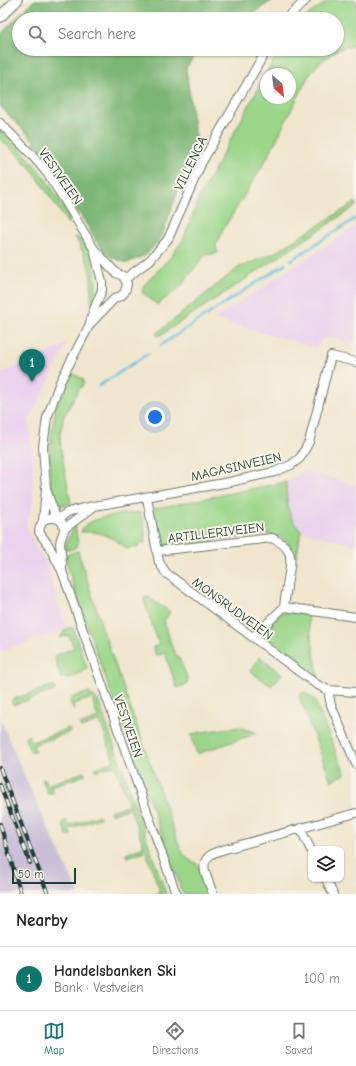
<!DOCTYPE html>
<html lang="en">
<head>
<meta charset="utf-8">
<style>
	body { margin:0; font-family:"Comic Neue",sans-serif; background:#f6f6f6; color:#222 }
	.controls { position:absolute; right:12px; bottom:12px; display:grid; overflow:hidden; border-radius:8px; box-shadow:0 1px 3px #0004 }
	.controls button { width:36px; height:36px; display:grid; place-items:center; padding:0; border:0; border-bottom:1px solid #e0e0e0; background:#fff; color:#222; font:20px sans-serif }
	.compass { position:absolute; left:260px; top:68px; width:36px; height:36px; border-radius:50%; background:#fff; box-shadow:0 1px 3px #0004; rotate:152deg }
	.scale { position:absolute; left:12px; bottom:10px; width:64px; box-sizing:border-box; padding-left:4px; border:2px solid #1f3d34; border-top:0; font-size:11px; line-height:14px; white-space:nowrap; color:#1f3d34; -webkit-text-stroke:3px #f7f3e8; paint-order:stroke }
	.you { position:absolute; left:155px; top:417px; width:14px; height:14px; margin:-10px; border:3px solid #fff; border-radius:50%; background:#1a73e8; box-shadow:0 0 0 6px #1a73e833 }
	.badge { display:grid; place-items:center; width:26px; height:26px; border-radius:50%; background:#0f766e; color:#fff; font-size:13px; font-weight:700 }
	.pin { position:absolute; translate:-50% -33px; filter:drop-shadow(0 1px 2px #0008) }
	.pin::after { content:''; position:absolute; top:21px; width:14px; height:12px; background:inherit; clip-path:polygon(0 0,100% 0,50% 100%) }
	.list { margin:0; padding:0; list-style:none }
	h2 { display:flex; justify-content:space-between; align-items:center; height:52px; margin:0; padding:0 16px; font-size:17px }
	h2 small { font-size:13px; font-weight:400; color:#767676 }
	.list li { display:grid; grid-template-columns:26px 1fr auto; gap:12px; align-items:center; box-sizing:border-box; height:64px; padding:0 16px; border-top:1px solid #e0e0e0 }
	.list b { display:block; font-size:15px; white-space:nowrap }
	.list p { margin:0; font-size:13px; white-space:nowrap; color:#767676 }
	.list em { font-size:13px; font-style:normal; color:#767676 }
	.icon { flex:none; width:22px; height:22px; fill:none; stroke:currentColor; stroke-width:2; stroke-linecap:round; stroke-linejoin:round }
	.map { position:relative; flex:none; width:356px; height:894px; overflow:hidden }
	.search { position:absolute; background:#fff; box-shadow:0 1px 3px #0004; left:12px; right:12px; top:12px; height:44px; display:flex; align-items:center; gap:10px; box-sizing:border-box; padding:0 14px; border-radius:22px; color:#767676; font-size:15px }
	.sheet { height:116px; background:#fff }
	nav { display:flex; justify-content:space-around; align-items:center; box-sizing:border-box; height:56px; border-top:1px solid #e0e0e0; background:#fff; font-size:11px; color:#767676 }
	nav a { display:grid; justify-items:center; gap:2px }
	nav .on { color:#0f766e }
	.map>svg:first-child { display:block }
</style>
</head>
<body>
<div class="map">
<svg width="356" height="894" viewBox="0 0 356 894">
	<rect width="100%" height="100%" fill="#f7f3e8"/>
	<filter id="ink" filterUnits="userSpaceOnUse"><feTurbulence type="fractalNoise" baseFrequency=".025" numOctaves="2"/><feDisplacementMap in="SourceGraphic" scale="8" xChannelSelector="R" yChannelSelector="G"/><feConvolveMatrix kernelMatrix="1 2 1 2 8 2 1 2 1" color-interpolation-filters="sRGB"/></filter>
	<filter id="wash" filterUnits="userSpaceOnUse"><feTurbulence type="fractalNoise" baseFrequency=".012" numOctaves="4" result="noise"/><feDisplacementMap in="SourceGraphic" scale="16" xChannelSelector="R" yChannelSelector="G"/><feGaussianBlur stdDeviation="0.9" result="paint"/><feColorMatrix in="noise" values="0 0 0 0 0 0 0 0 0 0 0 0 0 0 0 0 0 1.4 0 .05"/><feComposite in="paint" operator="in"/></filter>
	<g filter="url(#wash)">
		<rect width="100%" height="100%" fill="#f0e6cd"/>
		<path fill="#ead1ed" d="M356 226V340L347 346 344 341 338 338 330 337 320 341 316 348 214 319Z
			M67 344 29 421 33 466V504L26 525 36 548 45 561 64 622 69 628 0 652V374Z
			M304 472 321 475 356 485V545L301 531 294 524 289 514 286 502V482Z"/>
		<path fill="#cabfd7" d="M0 718 27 782 79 894H0Z"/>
		<path fill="#9ad588" stroke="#5c895e" d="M331 0H356V45L339 49 319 63 308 77 266 160 222 231 216 246 218 253 205 255 180 287 157 305 142 292 144 285 170 258 183 240 200 196 266 74V98H290V74H266L280 49H337V19H304L314 10Z
			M0 130C29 154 51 184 69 217L68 224 34 172 17 154 0 139Z
			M356 202V206L159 336 156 334 238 268 274 253Z
			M75 236C77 238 81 240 83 242 95 253 99 289 93 303L91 302C90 295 92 288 91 280 90 264 82 250 75 236Z
			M70 372 83 379 84 384 79 389 64 416 60 433 61 450 71 503C68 504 63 507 59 504 42 493 52 418 58 400 61 390 66 381 70 372Z
			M286 482C287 503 286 516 301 531L297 555 293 554C286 540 284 536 268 534L164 546 161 544 159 541 152 509Z
			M135 512 140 513C144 520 146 533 145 542L141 545 128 549C112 537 101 530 81 532 84 517 122 515 135 512Z
			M75 524 78 546 73 549 68 550 65 549 66 544Z
			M78 551 104 633 179 845C183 854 185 859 196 863L201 871 209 894H183L75 592 66 560V555Z
			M146 596 170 612 164 621 173 650 179 658 188 680 187 684 177 688 165 653 156 656 153 647 159 645 144 601Z
			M288 612H307L319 681 263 639 262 634 281 614Z
			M69 628H73L87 668 83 672 67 679 64 677 61 678 54 656 74 648 69 635 60 638 65 630Z
			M260 657 282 674 271 686 250 671Z
			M54 685 55 690 54 691 13 705 11 701 14 699Z
			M89 692 90 696 93 695 98 700 166 894H155L160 892 146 851 127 857 126 854 144 847 130 808 111 814 110 811 129 805 115 765 96 771 95 768 114 761 100 721 81 728 80 725 98 718 92 698 73 704 74 711 70 702 72 698Z
			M304 692 314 699 345 774 331 781 299 696Z
			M239 727 257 733 197 754 191 735 201 732Z
			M69 728 70 732 33 745 35 751 31 752 25 739 26 737 29 735 32 742Z
			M84 772 85 775 51 787 53 793H48L43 782V779H45L47 785Z
			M99 815 100 818 69 829 71 835 69 836 67 835 62 823 66 820 68 826Z"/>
		<path fill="#7bb674" stroke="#4d7a54" d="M34 0H273L249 16 223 15 219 19H19V49H199L186 68 196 143 161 238 146 255 127 263 110 257 98 243 34 141 0 106V35Z"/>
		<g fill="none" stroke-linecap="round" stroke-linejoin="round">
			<path stroke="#63c1e1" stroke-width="2.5" d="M291 260 356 218
				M161 345 285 264
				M99 386 149 353"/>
		</g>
	</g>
	<g filter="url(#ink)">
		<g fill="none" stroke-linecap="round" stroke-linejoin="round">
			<g stroke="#68786a" stroke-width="10">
				<path id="minor" d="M286 19 306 0
					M0 123 30 153 47 173 64 199 94 249 102 282V290L93 312 90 323
					M94 249 116 273 123 276 127 284 126 288 124 293 121 296 115 298 90 324 60 382 47 418 43 447 46 489 43 521 40 527 39 532 49 546 62 571 174 888 177 894
					M125 279 150 260 168 239 202 162 267 49
					M46 489 56 518
					M147 498 159 562 166 573 316 684 328 690 356 692
					M58 519 68 512 83 508 230 482 274 472 291 465 300 458 309 442 331 356 356 362
					M43 521C50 515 63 517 64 529 64 534 60 538 60 544 61 552 62 560 62 569
					M64 529 92 508
					M157 551 272 538C294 548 292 558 288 579 287 588 285 597 284 607
					M253 637 284 607 356 617
					M328 690 331 705 356 764
					M300 828 311 850
					M326 879 333 894
					M213 894C206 873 194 858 222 850L356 813"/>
			</g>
			<g stroke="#68786a" stroke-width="12">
				<path id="major" d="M0 17 17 0"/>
			</g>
			<use href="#minor" stroke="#fff" stroke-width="8"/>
			<use href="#major" stroke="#fff" stroke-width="10"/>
			<g stroke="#1f3d34" stroke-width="4">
				<path id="rail" d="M0 768 48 894
					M0 785 30 863
					M0 824 21 894"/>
			</g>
			<use href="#rail" stroke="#f7f3e8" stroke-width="2.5" stroke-dasharray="8" stroke-linecap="butt"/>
		</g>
	</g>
	<g text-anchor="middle" stroke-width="4" stroke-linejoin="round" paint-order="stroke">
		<g font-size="13" fill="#1f3d34" stroke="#f7f3e8">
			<text transform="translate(190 163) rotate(-64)" y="5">VILLENGA</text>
			<text transform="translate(61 176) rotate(55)" y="5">VESTVEIEN</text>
			<text transform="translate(236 466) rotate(-13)" y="5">MAGASINVEIEN</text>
			<text transform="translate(216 532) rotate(-7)" y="5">ARTILLERIVEIEN</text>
			<text transform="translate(233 608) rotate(36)" y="5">MONSRUDVEIEN</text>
			<text transform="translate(129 726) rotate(71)" y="5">VESTVEIEN</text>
		</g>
	</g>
</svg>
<div class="controls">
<button><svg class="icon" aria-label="layers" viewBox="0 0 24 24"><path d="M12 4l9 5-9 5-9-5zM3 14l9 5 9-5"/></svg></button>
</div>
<svg class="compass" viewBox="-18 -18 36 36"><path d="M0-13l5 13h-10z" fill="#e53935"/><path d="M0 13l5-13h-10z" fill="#767676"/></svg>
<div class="scale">50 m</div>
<div class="you"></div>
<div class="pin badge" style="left:32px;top:382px">1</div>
<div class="search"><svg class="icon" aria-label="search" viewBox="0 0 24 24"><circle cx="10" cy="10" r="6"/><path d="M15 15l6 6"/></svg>Search here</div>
</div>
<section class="sheet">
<h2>Nearby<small></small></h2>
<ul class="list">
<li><span class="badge">1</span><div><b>Handelsbanken Ski</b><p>Bank · Vestveien</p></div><em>100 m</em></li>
</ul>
</section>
<nav>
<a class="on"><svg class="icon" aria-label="map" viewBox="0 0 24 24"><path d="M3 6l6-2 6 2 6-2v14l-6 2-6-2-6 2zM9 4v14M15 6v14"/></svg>Map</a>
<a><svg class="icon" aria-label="directions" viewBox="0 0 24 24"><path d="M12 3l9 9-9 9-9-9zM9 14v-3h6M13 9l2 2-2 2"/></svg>Directions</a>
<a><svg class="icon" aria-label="saved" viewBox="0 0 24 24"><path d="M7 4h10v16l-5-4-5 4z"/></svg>Saved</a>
</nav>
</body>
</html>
